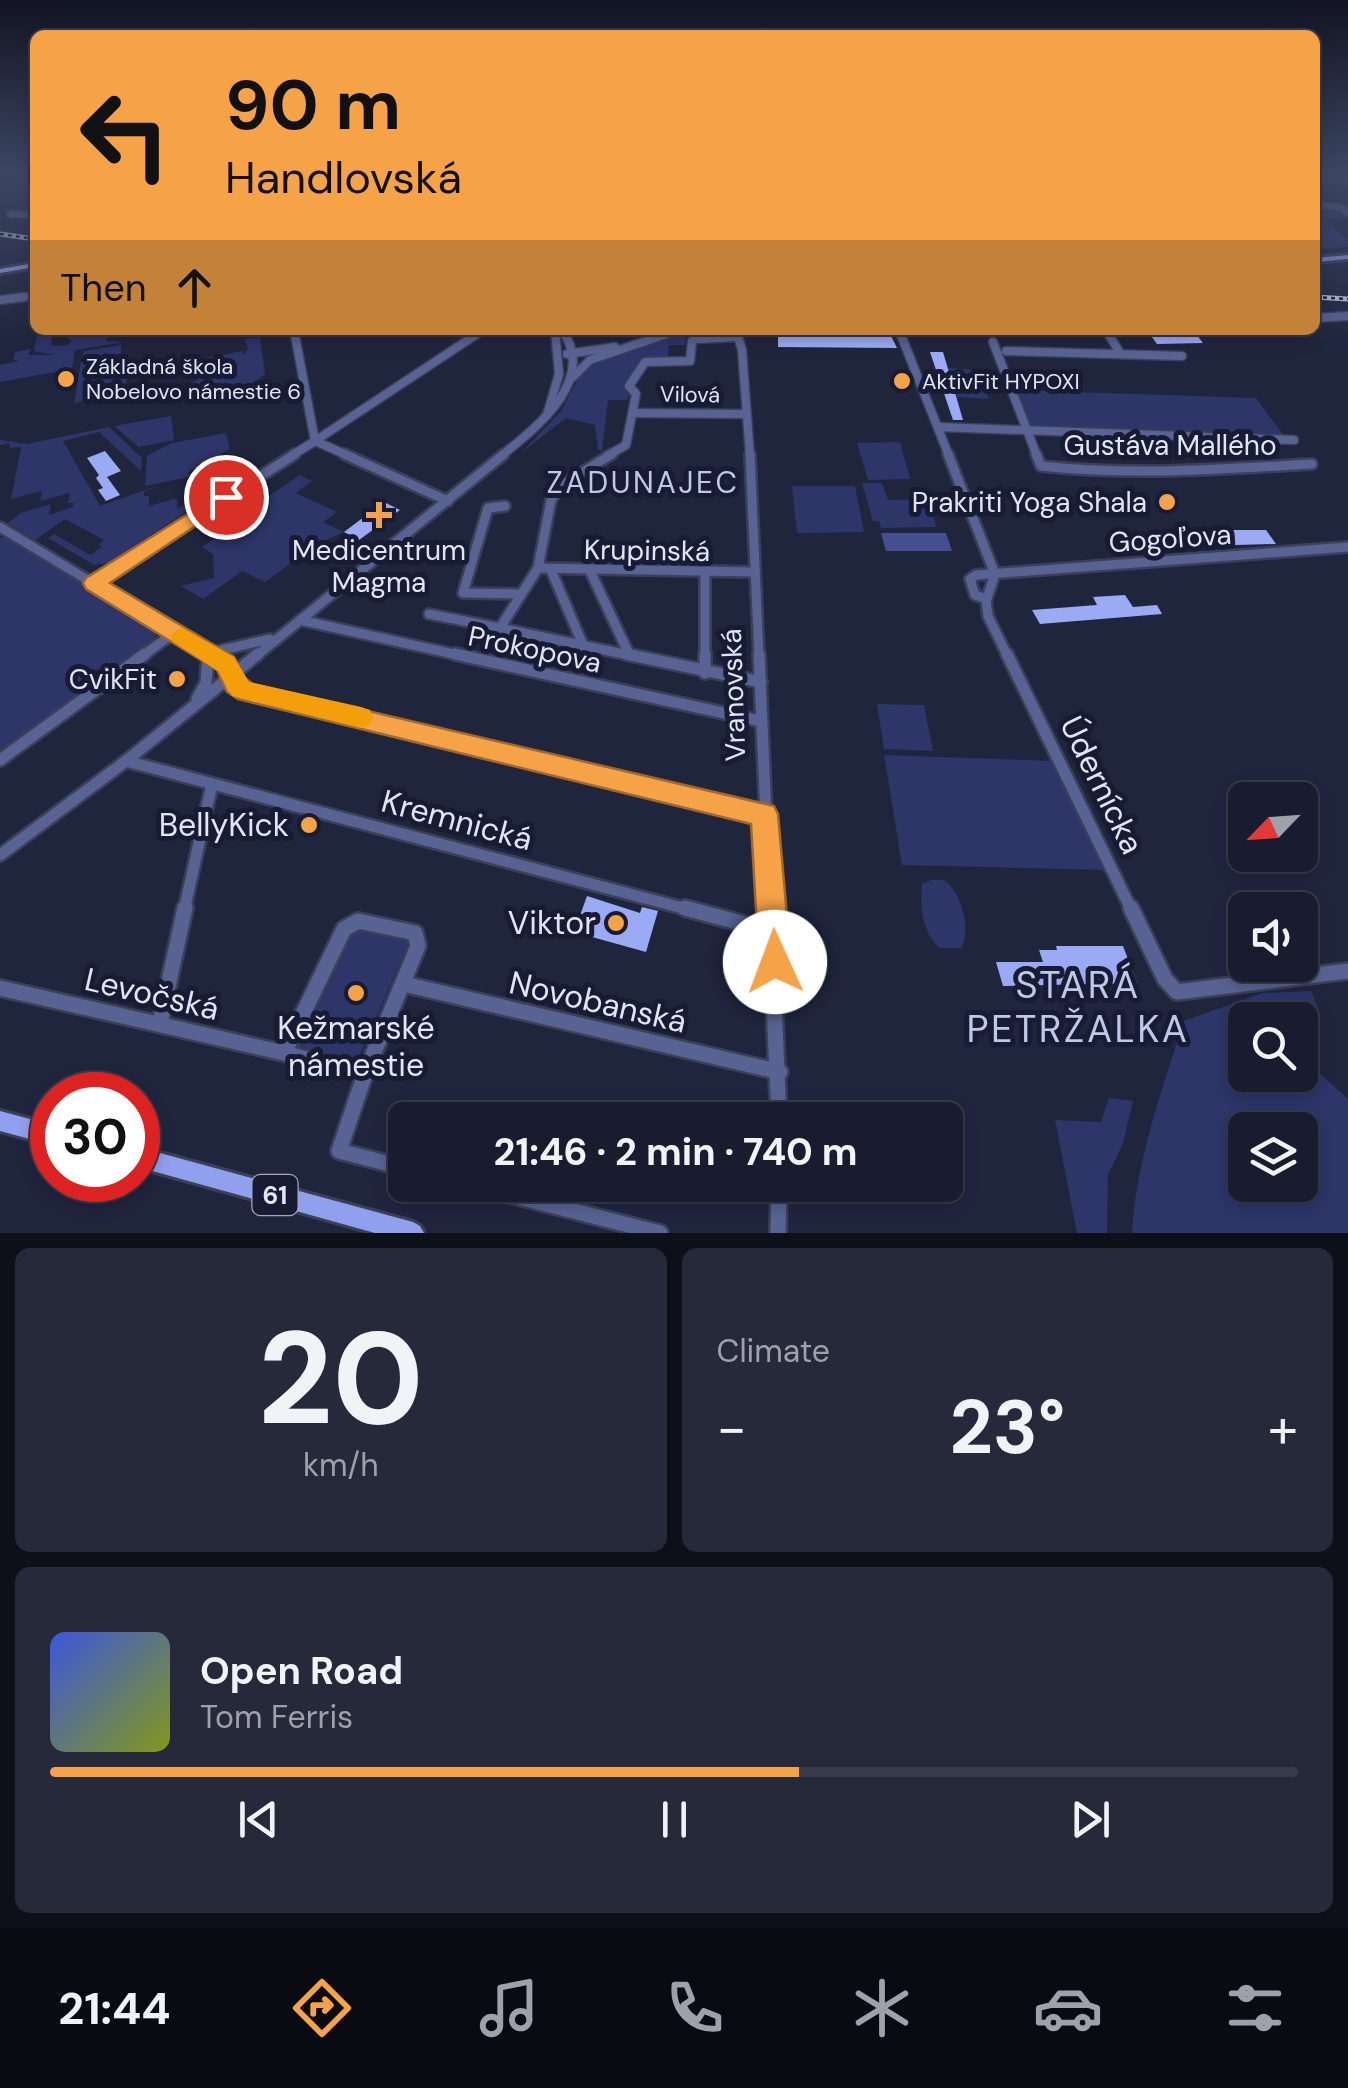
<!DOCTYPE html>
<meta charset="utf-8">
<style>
body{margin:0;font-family:"DM Sans",sans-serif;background:#25293a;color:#f1f3f6;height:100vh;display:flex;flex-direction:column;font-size:38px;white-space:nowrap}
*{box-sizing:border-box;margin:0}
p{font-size:32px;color:#9fa1aa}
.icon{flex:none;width:55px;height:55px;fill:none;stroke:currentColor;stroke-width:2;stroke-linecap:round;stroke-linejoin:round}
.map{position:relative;height:1233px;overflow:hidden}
.sheet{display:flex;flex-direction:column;gap:15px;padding:15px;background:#0d0f19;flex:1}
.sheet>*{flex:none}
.guide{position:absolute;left:30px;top:30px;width:1290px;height:305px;border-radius:15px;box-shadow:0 5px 15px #0003,0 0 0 2px #363a4a;background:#f6a247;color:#111;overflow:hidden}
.needle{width:65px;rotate:245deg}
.fabs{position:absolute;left:1228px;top:782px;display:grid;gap:20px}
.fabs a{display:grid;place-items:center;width:90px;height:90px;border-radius:15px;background:#181c2e;box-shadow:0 5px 15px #0003,0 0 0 2px #363a4a;font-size:50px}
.speed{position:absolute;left:30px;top:1072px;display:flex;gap:20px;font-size:50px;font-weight:700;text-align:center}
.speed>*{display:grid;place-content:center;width:130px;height:130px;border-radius:50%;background:#181c2e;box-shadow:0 5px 15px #0003,0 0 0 2px #363a4a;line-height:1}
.speed .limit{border:15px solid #d22;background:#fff;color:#111}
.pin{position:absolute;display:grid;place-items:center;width:85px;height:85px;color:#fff;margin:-42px;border:5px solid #fff;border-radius:50%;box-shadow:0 2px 10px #0007}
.me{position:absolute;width:110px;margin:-55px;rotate:358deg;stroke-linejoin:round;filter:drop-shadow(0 0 8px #0008)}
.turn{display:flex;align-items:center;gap:35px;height:210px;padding:0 30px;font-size:45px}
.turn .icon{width:130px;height:130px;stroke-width:2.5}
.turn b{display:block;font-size:70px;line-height:85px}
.then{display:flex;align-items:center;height:95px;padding:0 30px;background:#0003;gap:20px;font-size:38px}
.big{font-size:75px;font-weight:700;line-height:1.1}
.sheet .widget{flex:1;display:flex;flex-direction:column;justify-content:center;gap:15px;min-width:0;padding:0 35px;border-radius:15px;background:#25293a}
.sheet .dial{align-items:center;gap:0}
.dial b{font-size:130px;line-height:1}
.song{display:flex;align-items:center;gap:30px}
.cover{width:120px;height:120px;border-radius:15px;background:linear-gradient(135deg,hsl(230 70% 55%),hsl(70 70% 35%))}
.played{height:10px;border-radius:5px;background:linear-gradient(90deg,#f6a247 60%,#363a4a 60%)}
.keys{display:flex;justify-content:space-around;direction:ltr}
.heat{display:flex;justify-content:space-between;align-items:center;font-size:55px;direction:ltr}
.sheet .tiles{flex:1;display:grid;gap:15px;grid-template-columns:1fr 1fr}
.widget:last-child{grid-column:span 2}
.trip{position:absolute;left:388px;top:1102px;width:575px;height:100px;border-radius:15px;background:#181c2e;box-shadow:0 5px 15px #0003,0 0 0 2px #363a4a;font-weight:700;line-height:100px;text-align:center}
.dock{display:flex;height:160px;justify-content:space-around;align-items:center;background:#0a0b12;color:#9fa1aa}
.dock .icon{width:70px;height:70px}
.dock .current{color:#f6a247}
.dock b{font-size:45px;color:#f1f3f6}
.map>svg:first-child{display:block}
.green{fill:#2d3569;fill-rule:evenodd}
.water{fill:#444e91}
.building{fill:#9baaf5}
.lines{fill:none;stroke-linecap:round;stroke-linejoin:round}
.minor-far4-casing{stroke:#3b4058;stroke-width:9}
.minor-far3-casing{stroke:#3b4058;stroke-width:11}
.minor-far2-casing{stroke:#3b4058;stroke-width:14}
.minor-far1-casing{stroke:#3b4058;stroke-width:16}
.minor-casing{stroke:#3b4058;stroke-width:20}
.major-casing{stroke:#3b4058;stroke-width:6}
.minor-far4{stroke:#596393;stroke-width:6}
.minor-far3{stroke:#596393;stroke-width:8}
.minor-far2{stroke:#596393;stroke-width:9}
.minor-far1{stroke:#596393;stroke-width:11}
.minor{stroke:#596393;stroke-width:15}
.major{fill:#91a0ee;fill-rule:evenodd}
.rail-casing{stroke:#cbcfe1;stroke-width:5}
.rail{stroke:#171b34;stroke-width:2.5;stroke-dasharray:4;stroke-linecap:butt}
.route{fill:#f6a247;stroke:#a0692e;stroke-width:2.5}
.slow{fill:#f59e0b}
.poi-dot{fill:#f6a247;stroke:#171b34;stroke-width:4}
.labels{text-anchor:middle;stroke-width:10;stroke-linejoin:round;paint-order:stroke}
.far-poi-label{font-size:22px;fill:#e1e5f6;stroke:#171b34;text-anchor:start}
.far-street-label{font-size:22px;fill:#e1e5f6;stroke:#171b34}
.shield{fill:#171b34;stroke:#a4a8bc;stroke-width:2.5}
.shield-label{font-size:25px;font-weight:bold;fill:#e1e5f6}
.street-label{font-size:28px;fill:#e1e5f6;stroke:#171b34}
.poi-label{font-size:28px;fill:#e1e5f6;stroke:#171b34;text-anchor:end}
.neighbourhood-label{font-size:30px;letter-spacing:2.5px;fill:#c0c8e9;stroke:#171b34}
.near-street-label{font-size:32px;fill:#e1e5f6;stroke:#171b34}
.near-poi-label{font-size:32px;fill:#e1e5f6;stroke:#171b34;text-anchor:end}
.near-quarter-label{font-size:38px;letter-spacing:2.5px;fill:#c0c8e9;stroke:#171b34}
</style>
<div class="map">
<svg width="1348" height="1233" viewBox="0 0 1348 1233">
<rect width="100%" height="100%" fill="#20253e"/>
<g class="green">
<path d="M1315,207L1338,208L1348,219H1326L1348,241V247L1324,249L1315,241Z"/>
<path d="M47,330V335L53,334L51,346L68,345L72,340L67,338L92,330H111L106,341L124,342L75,350L72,369L0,382V365L19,361L13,359L15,352L31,349L28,355H54L34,351L38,331Z"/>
<path d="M689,330H726L728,337H685V345H669L668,357H673L670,359L640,362L625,388L631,393L627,400H608L602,451L598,450L595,425L566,418L521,453L561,411L583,369L597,359Z"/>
<path d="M260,337L265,374L252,384L182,396V388L197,380V360L205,367L213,362L200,359L243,351L242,356L248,349L245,339Z"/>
<path d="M121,345V353L112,355L126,361V390C109,396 84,399 74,404L81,362L97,358L82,359L84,351Z"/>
<path d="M948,368L979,370L989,399L957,397Z"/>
<path d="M1016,390L1256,398L1287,440L1031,430Z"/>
<path d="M171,416L174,440L139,447L114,426Z"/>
<path d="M109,427L142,458L141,471L99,432L63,441L100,506L157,486L144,492V496H149V506L177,498V508L200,501V495H205L197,505L108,563L94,565L48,538L54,534L90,555L102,547L99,545L104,540L65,519L35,540L8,523L20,513L51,504L49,515L73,507L74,503H68L70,493L40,501L42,491L11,499L21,447L10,448V443L0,445V440L27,444Z"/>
<path d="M226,433L230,449L189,471V477L145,486L147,456L172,443Z"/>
<path d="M900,442L910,479L868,480L857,443Z"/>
<path d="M300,475L312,481L296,493L337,512L323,522L343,532L315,546L265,582L242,571L203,599L181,586L214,578L213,554L202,547L221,534L216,531Z"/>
<path d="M862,483H882L888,500L929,499L936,527L881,528L879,521H873Z"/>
<path d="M792,486H855L864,532L797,533Z"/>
<path d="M8,536L157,626L156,636L144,649L0,754V538Z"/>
<path d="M877,704L924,705L933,751L884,749Z"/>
<path d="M884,755L1054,761L1107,870L902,865Z"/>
<path d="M931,880H944C961,891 972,930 961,948H940C923,935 919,905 922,884Z"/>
<path d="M352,929L409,942L357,1062L295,1046Z"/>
<path d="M1311,991L1318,1008L1300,1020H1245V1075H1300V1055L1348,1099V1233H1132C1136,1161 1162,1089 1184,1021L1262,993ZM1300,1130V1185H1245V1130Z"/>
<path d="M1109,1098L1133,1101L1123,1143L1108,1175L1107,1233H1077L1055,1120L1101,1122Z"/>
</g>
<path class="water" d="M881,533H946L952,551H886Z"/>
<g class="building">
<path d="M778,330H888L897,348L778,347Z"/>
<path d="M1149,333L1196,334L1203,343L1157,344Z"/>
<path d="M930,352H943L963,420H953Z"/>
<path d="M105,451L121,471L107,477L120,495L106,501L98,490L103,488L96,478L99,475L87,458Z"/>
<path d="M384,502L400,510L359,540L344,532Z"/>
<path d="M1189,530H1266L1276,544L1199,546Z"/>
<path d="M1125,595L1133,607L1157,605L1162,614L1040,624L1032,610L1097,605L1093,597Z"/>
<path d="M587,896L640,913L642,907L658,911L646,952L574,932Z"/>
<path d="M1056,946H1123L1137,983L1003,986L996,962H1043L1039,950H1057Z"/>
</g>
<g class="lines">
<g class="minor-far4-casing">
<g id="minor-far4">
<path d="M1315,178L1348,179"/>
<path d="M1315,205L1341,207L1348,213"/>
<path d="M10,214L35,215"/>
<path d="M7,299L35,295"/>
</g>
</g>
<g class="minor-far3-casing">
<g id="minor-far3">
<path d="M0,300L24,297"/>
<path d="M1315,318L1348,316"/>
<path d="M736,330L742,350L750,456"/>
<path d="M899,330L949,456"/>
<path d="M1106,330L1120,353"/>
<path d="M993,342L1037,456"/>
<path d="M1006,351L1182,356"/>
<path d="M567,354L615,347"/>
<path d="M573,377L590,360L678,330"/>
<path d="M634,413L746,414"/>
<path d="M547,415L559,374L555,330"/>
<path d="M938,427L1294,440"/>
<path d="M315,441L483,330"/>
<path d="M315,441L349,456"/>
<path d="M291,456L315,441L294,330"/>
<path d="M501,456C537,427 598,380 562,330"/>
<path d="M607,456L626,445L636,394L629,386L645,362L690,361L692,341L696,339L738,337"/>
</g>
</g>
<g class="minor-far2-casing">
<g id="minor-far2">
<path d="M344,454L448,501"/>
<path d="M612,454L560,486L551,500L538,568L500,628L638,657"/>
<path d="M750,454L759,657"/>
<path d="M948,454L995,574L986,601L988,616L1008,657"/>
<path d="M1036,454L1041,466C1130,476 1223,469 1312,464"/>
<path d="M505,506L488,508L463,593L518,594"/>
<path d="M0,527L215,657"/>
<path d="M538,568L755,572"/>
<path d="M551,570L583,645"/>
<path d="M590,571L630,656"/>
<path d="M705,573V657"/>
<path d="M94,583L295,454"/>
<path d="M987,599L975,595L970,579L976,575L1348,547"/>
<path d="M429,614L500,628"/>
<path d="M300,620L467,657"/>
<path d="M209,653L270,639"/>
<path d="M141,657L175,632"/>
<path d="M208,657V652"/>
<path d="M255,657L504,454"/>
</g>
</g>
<g class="minor-far1-casing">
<g id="minor-far1">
<path d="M211,654C227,665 231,682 247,692L764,814"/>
<path d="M455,654L760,721"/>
<path d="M626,654L761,682"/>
<path d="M705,654V673"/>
<path d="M759,654L770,911"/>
<path d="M1007,654L1132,911"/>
<path d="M197,699L206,683L208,654"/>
<path d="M0,760L145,654"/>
<path d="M126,761L694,911"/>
<path d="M0,855L126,761L258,654"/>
<path d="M184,911L212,784"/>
</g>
</g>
<g class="minor-casing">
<g id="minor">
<path d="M685,908L774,932"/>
<path d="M770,908L779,1120"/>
<path d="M1131,908L1165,979L1177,992L1348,971"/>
<path d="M358,921L415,933L418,946L365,1074L284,1053L344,929Z"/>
<path d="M404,984L780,1072"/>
<path d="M0,988L284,1053"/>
<path d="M160,1023L185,908"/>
<path d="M365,1074L339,1151L405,1168"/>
<path d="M472,1185L660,1233"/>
<path d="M778,1233L779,1185"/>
</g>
</g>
<g class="major-casing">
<g id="major">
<path d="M1348,255V259L1315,262V258Z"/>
<path d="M35,263V267L0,273V269Z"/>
<path d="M0,1111L52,1125V1145L0,1131Z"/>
<path d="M138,1147L413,1222L420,1226L424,1233H375L138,1167Z"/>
</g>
</g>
<use href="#minor-far4" class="minor-far4"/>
<use href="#minor-far3" class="minor-far3"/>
<use href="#minor-far2" class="minor-far2"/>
<use href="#minor-far1" class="minor-far1"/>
<use href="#minor" class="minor"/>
<use href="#major" class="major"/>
<g class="rail-casing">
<g id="rail">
<path d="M0,234L35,239"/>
<path d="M1315,297L1348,299"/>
</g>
</g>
<use href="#rail" class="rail"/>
</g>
<linearGradient id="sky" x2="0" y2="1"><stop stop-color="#121422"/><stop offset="0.5" stop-color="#3c4663"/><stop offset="1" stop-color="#3c4663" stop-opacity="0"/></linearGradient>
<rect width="1348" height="346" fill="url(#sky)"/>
<path class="route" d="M226,490L233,492V501L110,583L234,657L245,678L253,684L774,806L778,814L791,962L786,974L775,978L764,974L759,962L751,824L238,699L227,692L217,670L86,589L83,583L86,578Z"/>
<path class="slow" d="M181,627L234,657L249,682L361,707L370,710L373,718L370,725L361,728L232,696L218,671L173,642L170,636Z"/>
<g class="poi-dot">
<circle cx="66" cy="379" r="10"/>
<circle cx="902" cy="381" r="10"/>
<circle cx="1167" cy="502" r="10"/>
<path d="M374 500h10v10h10v10h-10v10h-10v-10h-10v-10h10z"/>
<circle cx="177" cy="679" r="10"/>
<circle cx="309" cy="825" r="10"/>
<circle cx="616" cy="923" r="10"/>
<circle cx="356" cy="993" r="10"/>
</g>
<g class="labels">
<g class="far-poi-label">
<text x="86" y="374">Základná škola<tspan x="86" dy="25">Nobelovo námestie 6</tspan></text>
<text x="922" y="389">AktivFit HYPOXI</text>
</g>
<g class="far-street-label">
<text transform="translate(690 394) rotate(1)" y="8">Vilová</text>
</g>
<rect class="shield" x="252.5" y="1175" width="45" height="40" rx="8"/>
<g class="shield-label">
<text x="275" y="1204">61</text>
</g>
<g class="street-label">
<text x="1170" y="455">Gustáva Mallého</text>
<text transform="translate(1170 538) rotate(-4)" y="10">Gogoľova</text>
<text transform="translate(647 550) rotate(1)" y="10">Krupinská</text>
<text transform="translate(535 649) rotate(12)" y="10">Prokopova</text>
<text transform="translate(733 695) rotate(-92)" y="10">Vranovská</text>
</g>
<g class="poi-label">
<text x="1147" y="512">Prakriti Yoga Shala</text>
<text x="379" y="560" text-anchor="middle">Medicentrum<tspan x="379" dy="32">Magma</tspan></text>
<text x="157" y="689">CvikFit</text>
</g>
<g class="neighbourhood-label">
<text x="643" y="493">ZADUNAJEC</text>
</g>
<g class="near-street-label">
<text transform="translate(1102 785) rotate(64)" y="11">Údernícka</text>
<text transform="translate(457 820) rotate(15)" y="11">Kremnická</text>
<text transform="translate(152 994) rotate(13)" y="11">Levočská</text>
<text transform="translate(598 1002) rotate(13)" y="11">Novobanská</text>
</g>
<g class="near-poi-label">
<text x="289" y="836">BellyKick</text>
<text x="596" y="934">Viktor</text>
<text x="356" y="1039" text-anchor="middle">Kežmarské<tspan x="356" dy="37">námestie</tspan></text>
</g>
<g class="near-quarter-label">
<text x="1078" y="998">STARÁ<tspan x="1078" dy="44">PETRŽALKA</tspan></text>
</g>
</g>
</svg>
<div class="fabs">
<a><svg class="needle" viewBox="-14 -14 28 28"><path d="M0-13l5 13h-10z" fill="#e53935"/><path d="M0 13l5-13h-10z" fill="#9fa1aa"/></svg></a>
<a><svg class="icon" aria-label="sound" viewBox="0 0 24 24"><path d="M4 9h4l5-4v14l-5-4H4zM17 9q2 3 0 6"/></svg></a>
<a><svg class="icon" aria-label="search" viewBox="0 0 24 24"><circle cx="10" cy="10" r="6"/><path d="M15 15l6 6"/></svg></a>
<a><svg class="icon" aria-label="layers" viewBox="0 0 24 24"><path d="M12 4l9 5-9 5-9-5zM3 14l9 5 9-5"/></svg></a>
</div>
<div class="speed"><div class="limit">30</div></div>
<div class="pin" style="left:226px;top:497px;background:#d93025"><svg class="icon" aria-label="arrive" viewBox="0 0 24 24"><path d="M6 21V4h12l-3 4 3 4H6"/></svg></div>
<svg class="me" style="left:775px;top:962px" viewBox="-20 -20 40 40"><circle r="19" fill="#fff"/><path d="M0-13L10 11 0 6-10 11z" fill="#f6a247"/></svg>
<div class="trip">21:46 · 2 min · 740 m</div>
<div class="guide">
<div class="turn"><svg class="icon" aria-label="left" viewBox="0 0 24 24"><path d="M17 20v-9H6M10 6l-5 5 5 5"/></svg><div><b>90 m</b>Handlovská</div></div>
<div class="then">Then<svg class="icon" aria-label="ahead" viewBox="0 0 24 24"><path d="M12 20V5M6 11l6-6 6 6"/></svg></div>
</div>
</div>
<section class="sheet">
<div class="tiles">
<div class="widget dial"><b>20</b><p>km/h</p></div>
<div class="widget"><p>Climate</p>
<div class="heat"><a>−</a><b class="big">23°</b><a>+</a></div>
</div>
<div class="widget">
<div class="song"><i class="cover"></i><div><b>Open Road</b><p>Tom Ferris</p></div></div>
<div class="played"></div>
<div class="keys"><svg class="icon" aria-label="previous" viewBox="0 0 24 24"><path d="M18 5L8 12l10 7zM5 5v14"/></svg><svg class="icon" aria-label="pause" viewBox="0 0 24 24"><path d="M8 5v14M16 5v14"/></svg><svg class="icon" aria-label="next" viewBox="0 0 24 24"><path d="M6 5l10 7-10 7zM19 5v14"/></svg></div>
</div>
</div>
</section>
<nav class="dock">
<b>21:44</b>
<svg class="icon current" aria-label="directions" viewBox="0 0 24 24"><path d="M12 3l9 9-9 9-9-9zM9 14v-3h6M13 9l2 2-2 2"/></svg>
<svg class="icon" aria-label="music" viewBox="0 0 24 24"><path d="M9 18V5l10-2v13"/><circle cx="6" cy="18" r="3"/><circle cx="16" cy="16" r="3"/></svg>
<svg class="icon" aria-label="phone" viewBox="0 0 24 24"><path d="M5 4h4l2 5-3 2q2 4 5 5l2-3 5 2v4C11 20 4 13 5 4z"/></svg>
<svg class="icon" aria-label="climate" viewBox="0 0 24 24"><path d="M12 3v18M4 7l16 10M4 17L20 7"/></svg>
<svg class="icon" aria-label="car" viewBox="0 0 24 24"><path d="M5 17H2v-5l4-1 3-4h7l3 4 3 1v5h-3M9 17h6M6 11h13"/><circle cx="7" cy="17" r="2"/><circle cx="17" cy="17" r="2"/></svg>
<svg class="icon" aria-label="filters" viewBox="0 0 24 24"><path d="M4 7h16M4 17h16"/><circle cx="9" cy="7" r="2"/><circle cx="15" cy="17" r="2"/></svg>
</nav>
